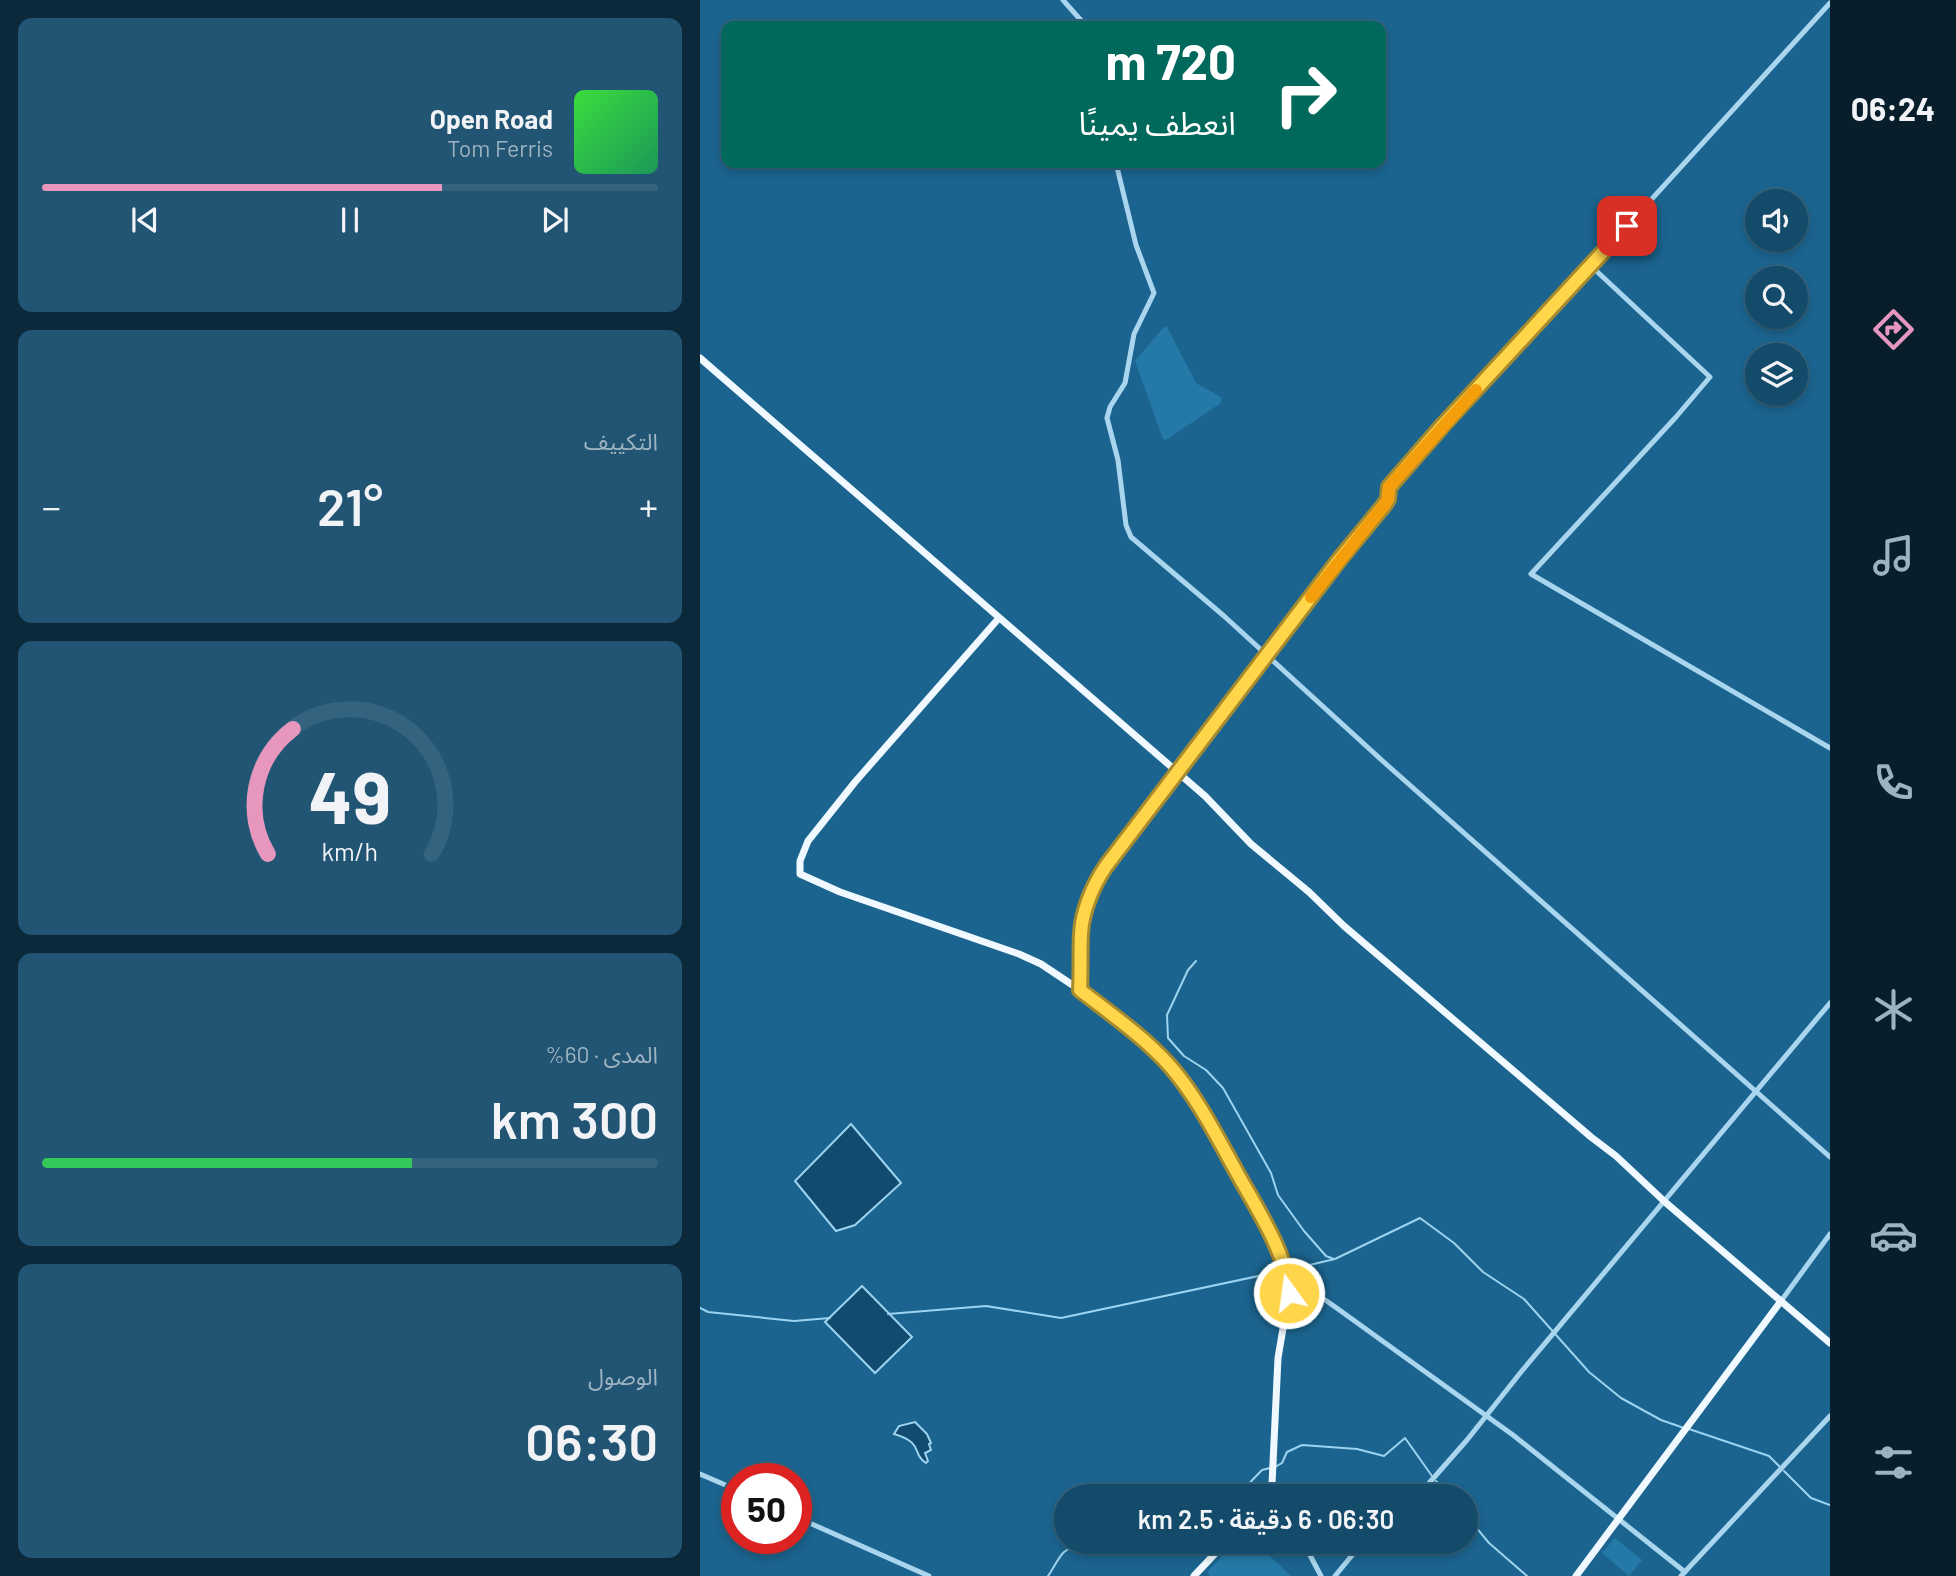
<!DOCTYPE html>
<html lang="ar">
<meta charset="utf-8">
<style>
body{margin:0;font-family:Barlow,"Noto Sans Arabic",sans-serif;background:#215573;color:#f1f3f6;direction:rtl;height:100vh;display:flex;flex-direction:column;font-size:26px;white-space:nowrap}
*{box-sizing:border-box;margin:0}
p{font-size:23px;color:#9db3c1}
.icon{flex:none;width:38px;height:38px;fill:none;stroke:currentColor;stroke-width:2;stroke-linecap:round;stroke-linejoin:round}
.map{position:relative;flex:1;overflow:hidden;direction:ltr}
.details{display:flex;flex-direction:column;gap:18px;padding:18px;background:#0b293b;width:700px}
.details>*{flex:none}
.top-card{position:absolute;left:21px;top:21px;width:665px;height:147px;border-radius:14px;box-shadow:0 4px 10px #0003,0 0 0 2px #33637e;direction:rtl;background:#00695c;color:#fff;overflow:hidden}
.controls{position:absolute;left:1045px;top:189px;display:grid;gap:14px}
.controls a{display:grid;place-items:center;width:63px;height:63px;border-radius:50%;background:#144b6b;box-shadow:0 4px 10px #0003,0 0 0 2px #33637e;font-size:35px}
.speed{position:absolute;left:21px;top:1463px;display:flex;gap:14px;font-size:35px;font-weight:700;text-align:center}
.speed>*{display:grid;place-content:center;width:91px;height:91px;border-radius:50%;background:#144b6b;box-shadow:0 4px 10px #0003,0 0 0 2px #33637e;line-height:1}
.speed .limit{border:10px solid #d22;background:#fff;color:#111}
.pin{position:absolute;display:grid;place-items:center;width:60px;height:60px;color:#fff;margin:-30px;border-radius:14px;box-shadow:0 4px 10px #0006}
.me{position:absolute;width:77px;margin:-38px;rotate:346deg;stroke-linejoin:round;filter:drop-shadow(0 0 5px #0008)}
.turn{display:flex;align-items:center;gap:24px;height:147px;padding:0 35px;font-size:32px}
.turn .icon{width:91px;height:91px;stroke-width:2.5}
.turn b{display:block;font-size:49px;line-height:60px}
.big{font-size:52px;font-weight:600;line-height:1.1}
.details .widget{flex:1;display:flex;flex-direction:column;justify-content:center;gap:10px;min-width:0;padding:0 24px;border-radius:14px;background:#215573}
.details .dial{align-items:center;gap:0}
.dial svg{height:182px;overflow:visible;fill:none;stroke:#33637e;stroke-width:7;stroke-linecap:round;text-anchor:middle}
.dial text{fill:#f1f3f6;stroke:none}
.song{display:flex;align-items:center;gap:21px}
.cover{width:84px;height:84px;border-radius:10px;background:linear-gradient(135deg,hsl(120 70% 55%),hsl(150 70% 35%))}
.played{height:7px;border-radius:4px;background:linear-gradient(90deg,#e797bd 65%,#33637e 65%)}
.keys{display:flex;justify-content:space-around;direction:ltr}
.heat{display:flex;justify-content:space-between;align-items:center;font-size:38px;direction:ltr}
.charge{height:10px;border-radius:5px;background:linear-gradient(90deg,#34c759 60%,#33637e 0)}
.trip{position:absolute;left:354px;top:1484px;width:424px;height:70px;border-radius:35px;background:#144b6b;box-shadow:0 4px 10px #0003,0 0 0 2px #33637e;font-weight:600;line-height:70px;text-align:center;direction:rtl}
main{display:flex;flex:1;min-height:0}
.tabs{display:flex;flex-direction:column;width:126px;justify-content:space-around;align-items:center;background:#081e2b;color:#9db3c1}
.tabs .icon{width:49px;height:49px}
.tabs .active{color:#e797bd}
.tabs b{font-size:32px;color:#f1f3f6}
.map>svg:first-child{display:block}
.green{fill:#2479a8}
.water{fill:#124b6d;stroke:#9cd4f0;stroke-width:2}
.lines{fill:none;stroke-linecap:round;stroke-linejoin:round}
.stream{stroke:#9cd4f0;stroke-width:2}
.minor{stroke:#a9d6ee;stroke-width:5}
.major{stroke:#f0f9ff;stroke-width:7}
.route-casing{stroke:#a68a30;stroke-width:18}
.route{stroke:#ffd54a;stroke-width:12}
.slow{stroke:#f59e0b;stroke-width:12}
</style>
<main>
<nav class="tabs">
<b>06:24</b>
<svg class="icon active" aria-label="directions" viewBox="0 0 24 24"><path d="M12 3l9 9-9 9-9-9zM9 14v-3h6M13 9l2 2-2 2"/></svg>
<svg class="icon" aria-label="music" viewBox="0 0 24 24"><path d="M9 18V5l10-2v13"/><circle cx="6" cy="18" r="3"/><circle cx="16" cy="16" r="3"/></svg>
<svg class="icon" aria-label="phone" viewBox="0 0 24 24"><path d="M5 4h4l2 5-3 2q2 4 5 5l2-3 5 2v4C11 20 4 13 5 4z"/></svg>
<svg class="icon" aria-label="climate" viewBox="0 0 24 24"><path d="M12 3v18M4 7l16 10M4 17L20 7"/></svg>
<svg class="icon" aria-label="car" viewBox="0 0 24 24"><path d="M5 17H2v-5l4-1 3-4h7l3 4 3 1v5h-3M9 17h6M6 11h13"/><circle cx="7" cy="17" r="2"/><circle cx="17" cy="17" r="2"/></svg>
<svg class="icon" aria-label="filters" viewBox="0 0 24 24"><path d="M4 7h16M4 17h16"/><circle cx="9" cy="7" r="2"/><circle cx="15" cy="17" r="2"/></svg>
</nav>
<div class="map">
<svg width="1130" height="1576" viewBox="0 0 1130 1576">
<rect width="100%" height="100%" fill="#1b648f"/>
<g class="green">
<path d="M464,327H467L496,383L521,397V403L466,440L463,439L435,361Z"/>
<path d="M915,1538L942,1560L929,1576L902,1553Z"/>
<path d="M533,1544H557L591,1576H509L508,1571Z"/>
</g>
<g class="water">
<path d="M151,1124L201,1183L155,1225L136,1231L95,1181Z"/>
<path d="M162,1286L212,1337L175,1373L125,1322Z"/>
<path d="M215,1422L227,1434L231,1443L229,1444L231,1450L225,1453L228,1461L226,1463C211,1454 225,1443 194,1434L199,1426Z"/>
</g>
<g class="lines">
<g class="stream">
<path d="M496,961L488,970L467,1015L468,1038L484,1056L506,1070L523,1088L571,1173L578,1195L604,1231L626,1256L634,1259"/>
<path d="M588,1270L635,1259L720,1218L754,1243L783,1272L824,1299L889,1372L921,1398L961,1420L984,1428"/>
<path d="M0,1308L8,1312L94,1321L130,1318"/>
<path d="M188,1314L286,1306L361,1318L582,1271"/>
<path d="M989,1429L1069,1456L1080,1467"/>
<path d="M575,1467L582,1463L587,1452L602,1445L657,1449L684,1456L705,1438L732,1476"/>
<path d="M1084,1471L1111,1498L1130,1505"/>
<path d="M736,1481L749,1496"/>
<path d="M537,1496L562,1470L570,1468"/>
<path d="M765,1514L789,1543L827,1576"/>
<path d="M348,1576C353,1569 358,1558 364,1552C379,1538 419,1550 436,1554L451,1542"/>
</g>
<g class="minor">
<path d="M363,0L386,26"/>
<path d="M416,163L436,245L454,293L434,334L425,383L410,407L407,418L418,460L426,525L431,537L524,616L686,764L1130,1157"/>
<path d="M891,266L1010,377L976,417L831,574L1130,748"/>
<path d="M380,990L382,924L398,878L538,691L685,504L689,487L742,425L870,289L1130,3"/>
<path d="M587,1277L604,1285L638,1309L813,1435L985,1572"/>
<path d="M1081,1301L1130,1234"/>
<path d="M0,1474L37,1490"/>
<path d="M572,1484L579,1496"/>
<path d="M713,1496L723,1490L767,1440L821,1372L1130,1003"/>
<path d="M96,1517L229,1576"/>
<path d="M603,1542L621,1576"/>
<path d="M635,1576L663,1542"/>
<path d="M981,1576L1130,1416"/>
</g>
<g class="major">
<path d="M0,358L505,796L551,844L609,892L644,926L891,1137L916,1156L965,1202L1130,1343"/>
<path d="M299,618L155,782L108,841L100,861V874L140,892L319,954L341,964L380,990L443,1039L469,1065L497,1103L570,1234L586,1274L589,1293L578,1358L572,1484L567,1496"/>
<path d="M494,1576L526,1542"/>
<path d="M876,1576L1081,1301"/>
</g>
</g>
<g class="lines">
<g class="route-casing">
<path id="route" d="M589,1293C587,1253 555,1206 536,1171C516,1135 497,1097 470,1066C444,1037 411,1014 380,990C381,971 380,953 381,934C382,911 393,885 406,866L639,560L685,504L688,499L689,487L743,425L927,226"/>
</g>
<use href="#route" class="route"/>
<path class="slow" d="M611,597L685,504L688,499L689,487L776,390"/>
</g>
</svg>
<div class="controls">
<a><svg class="icon" aria-label="sound" viewBox="0 0 24 24"><path d="M4 9h4l5-4v14l-5-4H4zM17 9q2 3 0 6"/></svg></a>
<a><svg class="icon" aria-label="search" viewBox="0 0 24 24"><circle cx="10" cy="10" r="6"/><path d="M15 15l6 6"/></svg></a>
<a><svg class="icon" aria-label="layers" viewBox="0 0 24 24"><path d="M12 4l9 5-9 5-9-5zM3 14l9 5 9-5"/></svg></a>
</div>
<div class="speed"><div class="limit">50</div></div>
<div class="pin" style="left:927px;top:226px;background:#d93025"><svg class="icon" aria-label="arrive" viewBox="0 0 24 24"><path d="M6 21V4h12l-3 4 3 4H6"/></svg></div>
<svg class="me" style="left:589px;top:1293px" viewBox="-20 -20 40 40"><circle r="17" fill="#ffd54a" stroke="#fff" stroke-width="3"/><path d="M0-11L8 9 0 5-8 9z" fill="#fff"/></svg>
<div class="trip">06:30 · 6 دقيقة · 2.5 km</div>
<div class="top-card">
<div class="turn"><svg class="icon" aria-label="right" viewBox="0 0 24 24"><path d="M7 20v-9h11M14 6l5 5-5 5"/></svg><div><b>720 m</b>انعطف يمينًا</div></div>
</div>
</div>
<section class="details">
<div class="widget">
<div class="song"><i class="cover"></i><div><b>Open Road</b><p>Tom Ferris</p></div></div>
<div class="played"></div>
<div class="keys"><svg class="icon" aria-label="previous" viewBox="0 0 24 24"><path d="M18 5L8 12l10 7zM5 5v14"/></svg><svg class="icon" aria-label="pause" viewBox="0 0 24 24"><path d="M8 5v14M16 5v14"/></svg><svg class="icon" aria-label="next" viewBox="0 0 24 24"><path d="M6 5l10 7-10 7zM19 5v14"/></svg></div>
</div>
<div class="widget"><p>التكييف</p>
<div class="heat"><a>−</a><b class="big">21°</b><a>+</a></div>
</div>
<div class="widget dial"><svg viewBox="0 0 100 80">
<path d="M14 69A42 42 0 1 1 86 69"/>
<path d="M14 69A42 42 0 0 1 25 14" stroke="#e797bd"/>
<text x="50" y="56" font-size="32" font-weight="700">49</text>
<text x="50" y="72" font-size="11">km/h</text>
</svg></div>
<div class="widget"><p>المدى · 60%</p><b class="big">300 km</b><div class="charge"></div></div>
<div class="widget"><p>الوصول</p><b class="big">06:30</b></div>
</section>
</main>
